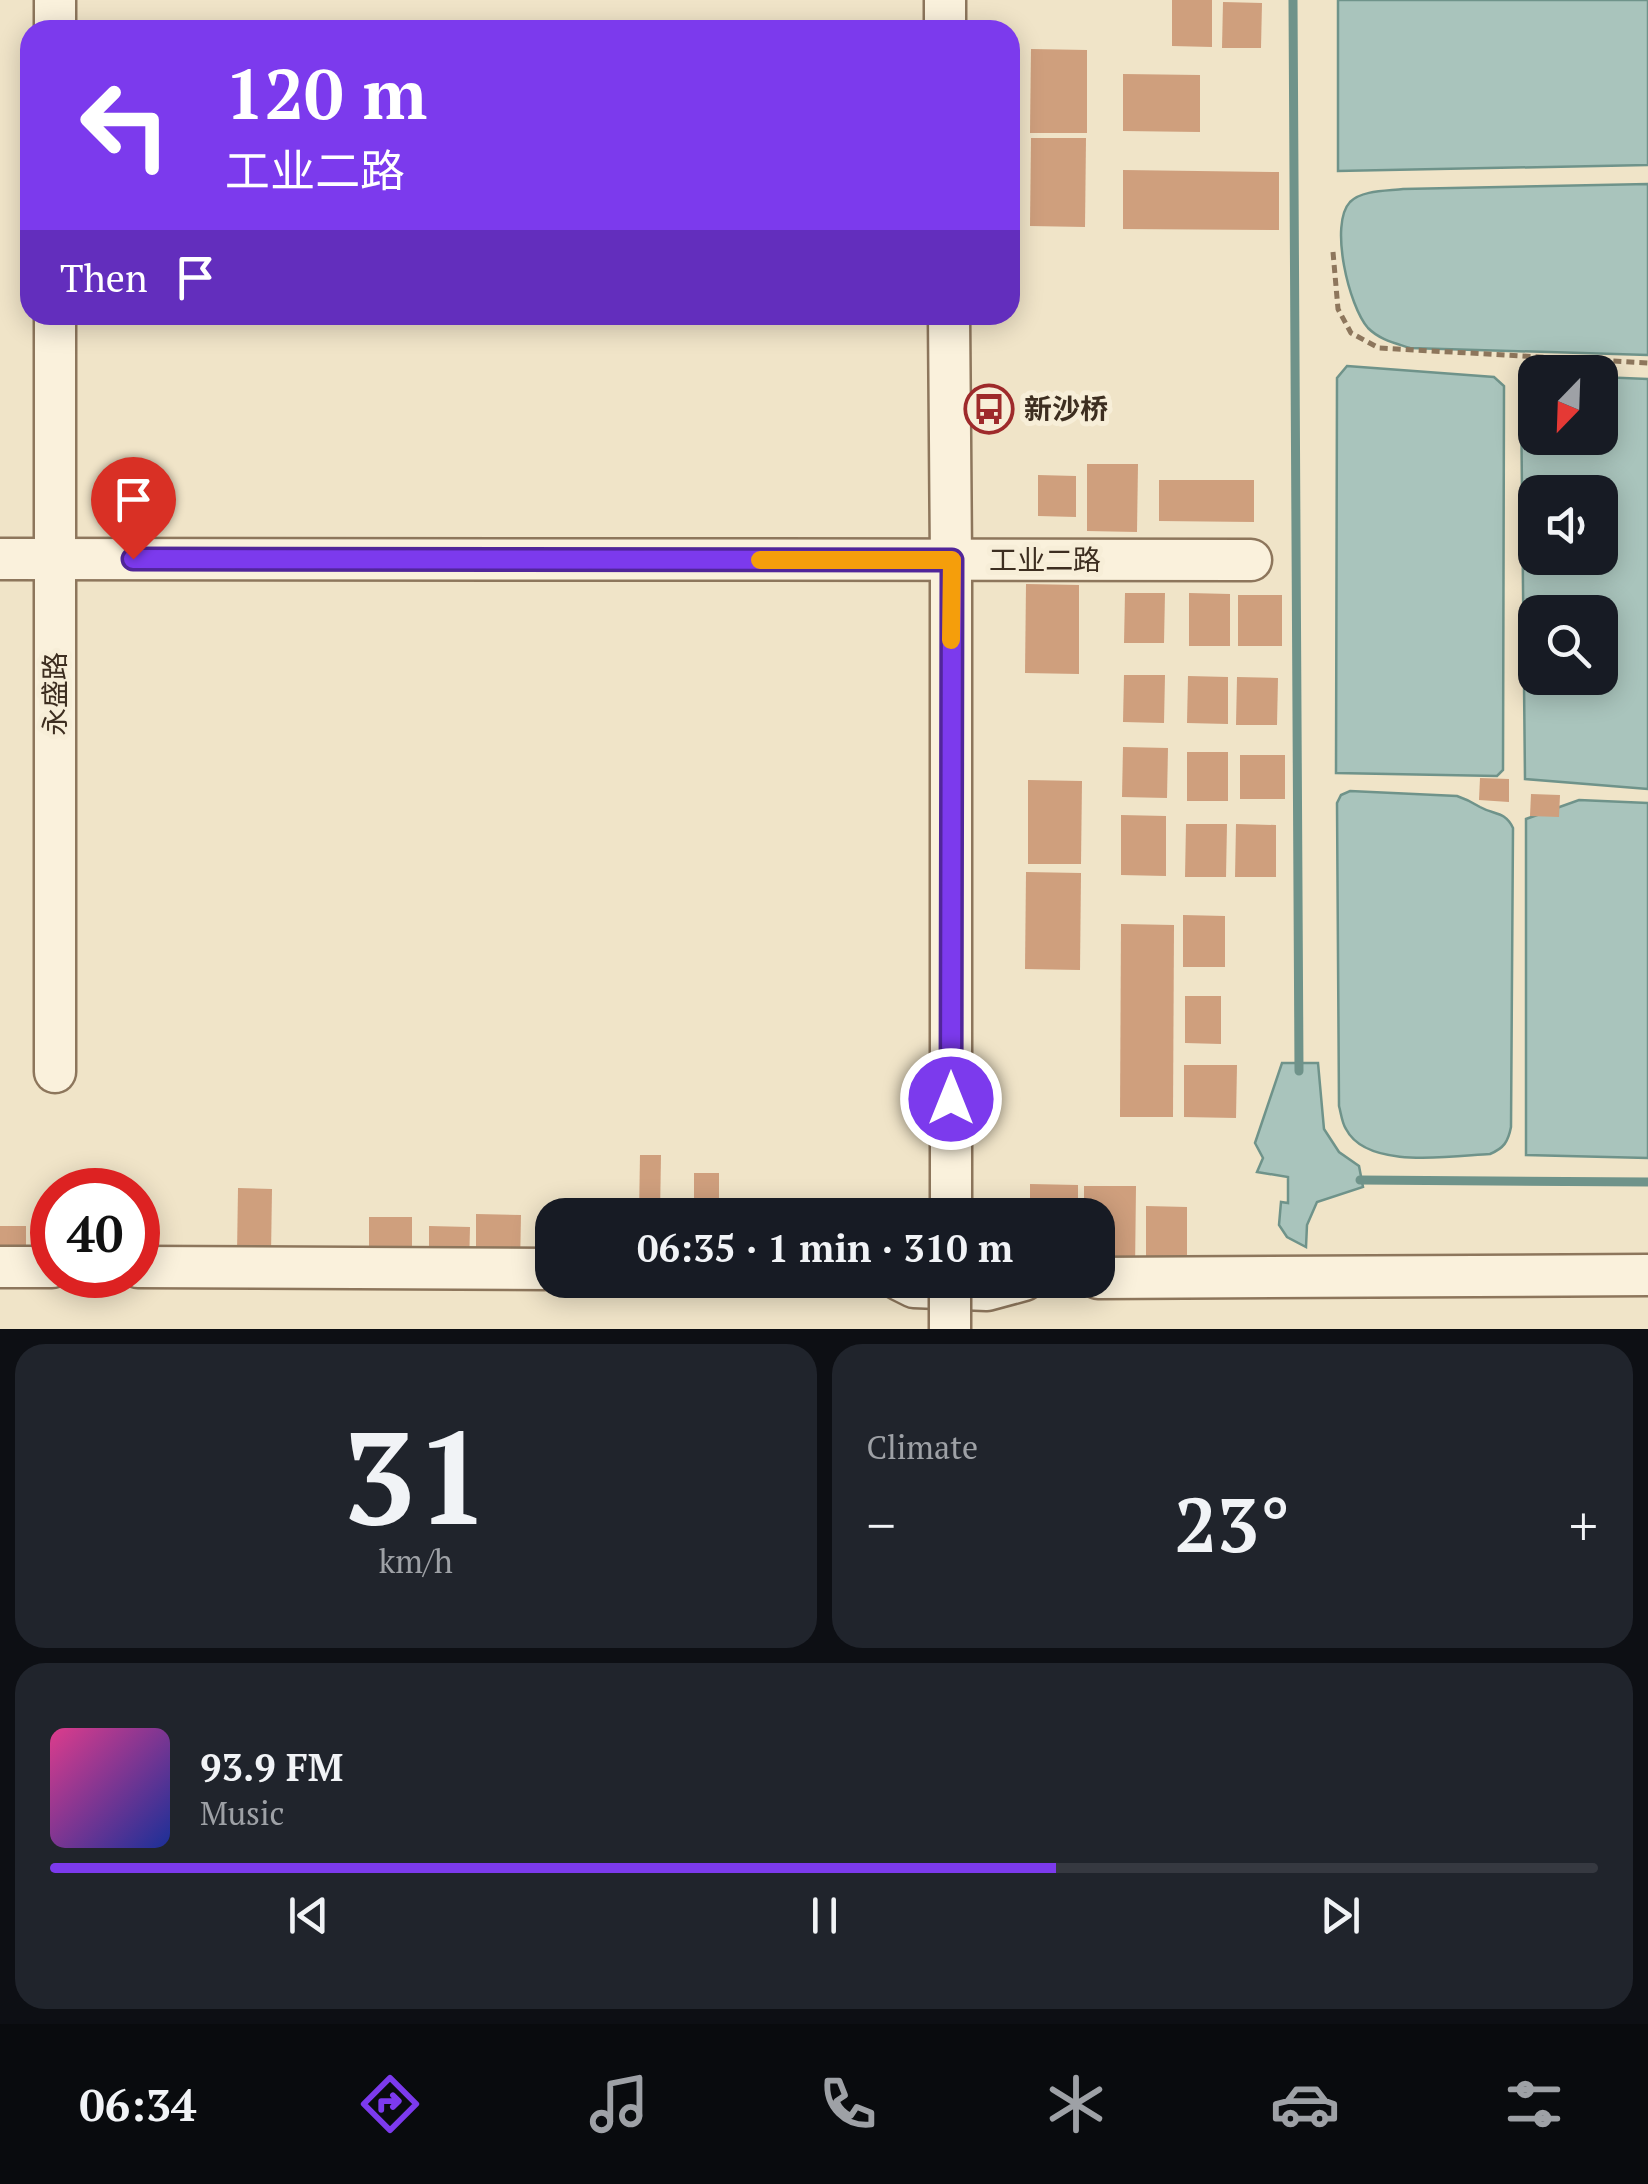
<!DOCTYPE html>
<meta charset="utf-8">
<style>
body{margin:0;font-family:"PT Serif","Noto Sans SC",serif;background:#20242c;color:#f1f3f6;height:100vh;display:flex;flex-direction:column;font-size:38px;white-space:nowrap}
*{box-sizing:border-box;margin:0}
p{font-size:32px;color:#9ea1a6}
.icon{flex:none;width:55px;height:55px;fill:none;stroke:currentColor;stroke-width:2;stroke-linecap:round;stroke-linejoin:round}
.map{position:relative;height:1329px;overflow:hidden}
.drawer{display:flex;flex-direction:column;gap:15px;padding:15px;background:#0d0f14;flex:1}
.drawer>*{flex:none}
.hud{position:absolute;left:20px;top:20px;width:1000px;height:305px;border-radius:30px;box-shadow:0 5px 25px #0003;background:#7c3aed;color:#fff;overflow:hidden}
.needle{width:65px;rotate:203deg}
.controls{position:absolute;left:1518px;top:355px;display:grid;gap:20px}
.controls a{display:grid;place-items:center;width:100px;height:100px;border-radius:20px;background:#171b24;box-shadow:0 5px 25px #0003;font-size:50px}
.speed{position:absolute;left:30px;top:1168px;display:flex;gap:20px;font-size:50px;font-weight:700;text-align:center}
.speed>*{display:grid;place-content:center;width:130px;height:130px;border-radius:50%;background:#171b24;box-shadow:0 5px 25px #0003;line-height:1}
.speed .limit{border:15px solid #d22;background:#fff;color:#111}
.pin{position:absolute;display:grid;place-items:center;width:85px;height:85px;color:#fff;margin:-102px -42px;border-radius:50% 50% 50% 0;rotate:-45deg;box-shadow:0 0 10px #0007}
.pin .icon{rotate:45deg}
.me{position:absolute;width:110px;margin:-55px;rotate:0deg;stroke-linejoin:round;filter:drop-shadow(0 0 8px #0008)}
.turn{display:flex;align-items:center;gap:35px;height:210px;padding:0 40px;font-size:45px}
.turn .icon{width:130px;height:130px;stroke-width:2.5}
.turn b{display:block;font-size:70px;line-height:85px}
.then{display:flex;align-items:center;height:95px;padding:0 40px;background:#0003;gap:20px;font-size:38px}
.big{font-size:75px;font-weight:600;line-height:1.1}
.drawer .tile{flex:1;display:flex;flex-direction:column;justify-content:center;gap:15px;min-width:0;padding:0 35px;border-radius:30px;background:#20242c}
.drawer .dial{align-items:center;gap:0}
.dial b{font-size:130px;line-height:1}
.song{display:flex;align-items:center;gap:30px}
.cover{width:120px;height:120px;border-radius:15px;background:linear-gradient(135deg,hsl(330 70% 55%),hsl(230 70% 35%))}
.played{height:10px;border-radius:5px;background:linear-gradient(90deg,#7c3aed 65%,#363941 65%)}
.keys{display:flex;justify-content:space-around;direction:ltr}
.heat{display:flex;justify-content:space-between;align-items:center;font-size:55px;direction:ltr}
.drawer .tiles{flex:1;display:grid;gap:15px;grid-template-columns:1fr 1fr}
.tile:last-child{grid-column:span 2}
.trip{position:absolute;left:535px;top:1198px;width:580px;height:100px;border-radius:30px;background:#171b24;box-shadow:0 5px 25px #0003;font-weight:600;line-height:100px;text-align:center}
.tabs{display:flex;height:160px;justify-content:space-around;align-items:center;background:#090b0e;color:#9ea1a6}
.tabs .icon{width:70px;height:70px}
.tabs .selected{color:#7c3aed}
.tabs b{font-size:45px;color:#f1f3f6}
.map>svg:first-child{display:block}
.water{fill:#a9c4bc;stroke:#6f938a;stroke-width:2.5;fill-rule:evenodd}
.lines{fill:none;stroke-linecap:round;stroke-linejoin:round}
.stream{stroke:#6f938a;stroke-width:9}
.building{fill:#cf9f7d}
.minor-casing{stroke:#8d765c;stroke-width:45}
.path{stroke:#8d765c;stroke-width:5;stroke-dasharray:8 5;stroke-linecap:butt}
.minor{stroke:#faf1dc;stroke-width:40}
.minor-bridge-casing{stroke:#8d765c;stroke-width:45;stroke-linecap:butt}
.minor-bridge{stroke:#faf1dc;stroke-width:40}
.route-casing{stroke:#51269a;stroke-width:25}
.route{stroke:#7c3aed;stroke-width:18}
.slow{stroke:#f59e0b;stroke-width:18}
.labels{text-anchor:middle;stroke-width:10;stroke-linejoin:round;paint-order:stroke}
.poi-label{font-size:28px;font-weight:bold;fill:#3d2e20;stroke:#f7eed8;text-anchor:start}
.street-label{font-size:28px;fill:#3d2e20;stroke:#f7eed8}
</style>
<div class="map">
<svg width="1648" height="1329" viewBox="0 0 1648 1329">
<rect width="100%" height="100%" fill="#f0e4c8"/>
<g class="water">
<path d="M1338,0H1648V165L1338,171Z"/>
<path d="M1648,184V355L1410,348C1395,343 1380,340 1368,328C1349,307 1329,224 1350,202C1362,190 1387,191 1403,189Z"/>
<path d="M1347,366L1494,377L1504,386L1503,770L1497,776L1336,773L1337,378Z"/>
<path d="M1529,375H1535V438H1600V377L1648,379V789L1525,779L1521,395ZM1600,492V558H1535V492ZM1600,612V678H1535V612Z"/>
<path d="M1350,791L1457,796C1466,799 1472,802 1480,807C1494,815 1505,811 1513,828L1511,1127C1508,1142 1504,1148 1490,1154C1452,1156 1367,1170 1346,1129C1342,1123 1341,1113 1339,1106L1337,803L1341,795Z"/>
<path d="M1579,800L1648,803V1158L1526,1155V819Z"/>
<path d="M1282,1063H1318L1324,1129L1339,1152L1359,1166L1363,1187L1317,1202L1307,1225L1306,1247L1287,1237L1279,1225L1281,1202L1288,1203V1177L1257,1172L1263,1158L1255,1143Z"/>
</g>
<g class="lines">
<g class="stream">
<path d="M1293,0L1299,1071"/>
<path d="M1360,1180L1648,1182"/>
</g>
</g>
<g class="building">
<path d="M1172,0H1212V47L1172,46Z"/>
<path d="M1223,2L1262,3L1261,48H1222Z"/>
<path d="M1031,49L1087,50V133H1030Z"/>
<path d="M1123,74L1200,75V132L1123,131Z"/>
<path d="M1031,138H1086L1085,227L1030,226Z"/>
<path d="M1123,170L1279,172V230L1123,229Z"/>
<path d="M1087,464H1138L1137,532L1087,531Z"/>
<path d="M1038,475L1076,476V517L1038,516Z"/>
<path d="M1159,480H1254V522L1159,521Z"/>
<path d="M1026,584L1079,585V674L1025,673Z"/>
<path d="M1125,593H1165L1164,643H1124Z"/>
<path d="M1189,593L1230,594V646H1189Z"/>
<rect x="1238" y="595" width="44" height="51"/>
<path d="M1124,675H1165L1164,723L1123,722Z"/>
<path d="M1188,676L1228,677V724L1187,723Z"/>
<path d="M1237,677L1278,678L1277,725H1236Z"/>
<path d="M1123,747L1168,748L1167,798L1122,797Z"/>
<rect x="1187" y="752" width="41" height="49"/>
<rect x="1240" y="755" width="45" height="44"/>
<path d="M1480,778L1509,779V802L1479,800Z"/>
<path d="M1028,780L1082,781L1081,864H1028Z"/>
<path d="M1531,794L1560,795L1559,817L1530,816Z"/>
<path d="M1121,815L1166,816V876L1121,875Z"/>
<path d="M1186,824H1227L1226,877H1185Z"/>
<path d="M1236,824L1276,825V877H1235Z"/>
<path d="M1026,872L1081,873L1080,970L1025,969Z"/>
<path d="M1183,915L1225,916V967H1183Z"/>
<path d="M1121,924L1174,925L1173,1117H1120Z"/>
<path d="M1185,996H1221V1044L1185,1043Z"/>
<path d="M1184,1065H1237L1236,1118L1184,1117Z"/>
<path d="M640,1155H661L660,1215H639Z"/>
<rect x="694" y="1173" width="25" height="42"/>
<path d="M1030,1184L1078,1185V1215H1030Z"/>
<path d="M1084,1186H1136L1135,1270L1098,1269V1215H1084Z"/>
<path d="M238,1188L272,1189L271,1255L237,1254Z"/>
<path d="M1146,1206L1187,1207V1270H1146Z"/>
<path d="M476,1214L521,1215L520,1267L476,1266Z"/>
<rect x="369" y="1217" width="43" height="49"/>
<rect x="0" y="1226" width="26" height="46"/>
<path d="M429,1226L470,1227L469,1267L429,1266Z"/>
</g>
<g class="lines">
<g class="minor-casing">
<g id="minor">
<path d="M945,0V30"/>
<path d="M55,30V0"/>
<path d="M949,315L951,560V1215"/>
<path d="M0,559L1251,560"/>
<path d="M55,1072V315"/>
<path d="M0,1267H52"/>
<path d="M138,1267L552,1269"/>
<path d="M1098,1278L1648,1275"/>
<path d="M900,1280L914,1287L987,1290L1024,1280"/>
</g>
</g>
<path class="path" d="M1333,252L1338,309L1351,333L1379,348L1648,363"/>
<use href="#minor" class="minor"/>
<g class="minor-bridge-casing">
<path id="minor-bridge" d="M950,1329V1280"/>
</g>
<use href="#minor-bridge" class="minor-bridge"/>
</g>
<g class="lines">
<g class="route-casing">
<path id="route" d="M133,559L952,560L951,1099"/>
</g>
<use href="#route" class="route"/>
<path class="slow" d="M760,560H952L951,640"/>
</g>
<defs>
<g id="bus-ring" transform="scale(2.5)"><circle r="9.5" fill="#f7eed8" stroke="#9e2a2b" stroke-width="1.5"/><path d="M-5-6H5V4H4V6H2V4H-2V6H-4V4H-5ZM-3.5-4V0h7V-4ZM-3.5 1.2v1.5H-2V1.2ZM2 1.2v1.5H3.5V1.2Z" fill="#9e2a2b"/></g>
</defs>
<g fill-rule="evenodd">
<use href="#bus-ring" x="989" y="409"/>
</g>
<g class="labels">
<g class="poi-label">
<text x="1024" y="419">新沙桥</text>
</g>
<g class="street-label">
<text x="1045" y="570">工业二路</text>
<text transform="translate(55 694) rotate(-90)" y="10">永盛路</text>
</g>
</g>
</svg>
<div class="controls">
<a><svg class="needle" viewBox="-14 -14 28 28"><path d="M0-13l5 13h-10z" fill="#e53935"/><path d="M0 13l5-13h-10z" fill="#9ea1a6"/></svg></a>
<a><svg class="icon" aria-label="sound" viewBox="0 0 24 24"><path d="M4 9h4l5-4v14l-5-4H4zM17 9q2 3 0 6"/></svg></a>
<a><svg class="icon" aria-label="search" viewBox="0 0 24 24"><circle cx="10" cy="10" r="6"/><path d="M15 15l6 6"/></svg></a>
</div>
<div class="speed"><div class="limit">40</div></div>
<div class="pin" style="left:133px;top:559px;background:#d93025"><svg class="icon" aria-label="arrive" viewBox="0 0 24 24"><path d="M6 21V4h12l-3 4 3 4H6"/></svg></div>
<svg class="me" style="left:951px;top:1099px" viewBox="-20 -20 40 40"><circle r="17" fill="#7c3aed" stroke="#fff" stroke-width="3"/><path d="M0-11L8 9 0 5-8 9z" fill="#fff"/></svg>
<div class="trip">06:35 · 1 min · 310 m</div>
<div class="hud">
<div class="turn"><svg class="icon" aria-label="left" viewBox="0 0 24 24"><path d="M17 20v-9H6M10 6l-5 5 5 5"/></svg><div><b>120 m</b>工业二路</div></div>
<div class="then">Then<svg class="icon" aria-label="arrive" viewBox="0 0 24 24"><path d="M6 21V4h12l-3 4 3 4H6"/></svg></div>
</div>
</div>
<section class="drawer">
<div class="tiles">
<div class="tile dial"><b>31</b><p>km/h</p></div>
<div class="tile"><p>Climate</p>
<div class="heat"><a>−</a><b class="big">23°</b><a>+</a></div>
</div>
<div class="tile">
<div class="song"><i class="cover"></i><div><b>93.9 FM</b><p>Music</p></div></div>
<div class="played"></div>
<div class="keys"><svg class="icon" aria-label="previous" viewBox="0 0 24 24"><path d="M18 5L8 12l10 7zM5 5v14"/></svg><svg class="icon" aria-label="pause" viewBox="0 0 24 24"><path d="M8 5v14M16 5v14"/></svg><svg class="icon" aria-label="next" viewBox="0 0 24 24"><path d="M6 5l10 7-10 7zM19 5v14"/></svg></div>
</div>
</div>
</section>
<nav class="tabs">
<b>06:34</b>
<svg class="icon selected" aria-label="directions" viewBox="0 0 24 24"><path d="M12 3l9 9-9 9-9-9zM9 14v-3h6M13 9l2 2-2 2"/></svg>
<svg class="icon" aria-label="music" viewBox="0 0 24 24"><path d="M9 18V5l10-2v13"/><circle cx="6" cy="18" r="3"/><circle cx="16" cy="16" r="3"/></svg>
<svg class="icon" aria-label="phone" viewBox="0 0 24 24"><path d="M5 4h4l2 5-3 2q2 4 5 5l2-3 5 2v4C11 20 4 13 5 4z"/></svg>
<svg class="icon" aria-label="climate" viewBox="0 0 24 24"><path d="M12 3v18M4 7l16 10M4 17L20 7"/></svg>
<svg class="icon" aria-label="car" viewBox="0 0 24 24"><path d="M5 17H2v-5l4-1 3-4h7l3 4 3 1v5h-3M9 17h6M6 11h13"/><circle cx="7" cy="17" r="2"/><circle cx="17" cy="17" r="2"/></svg>
<svg class="icon" aria-label="filters" viewBox="0 0 24 24"><path d="M4 7h16M4 17h16"/><circle cx="9" cy="7" r="2"/><circle cx="15" cy="17" r="2"/></svg>
</nav>
